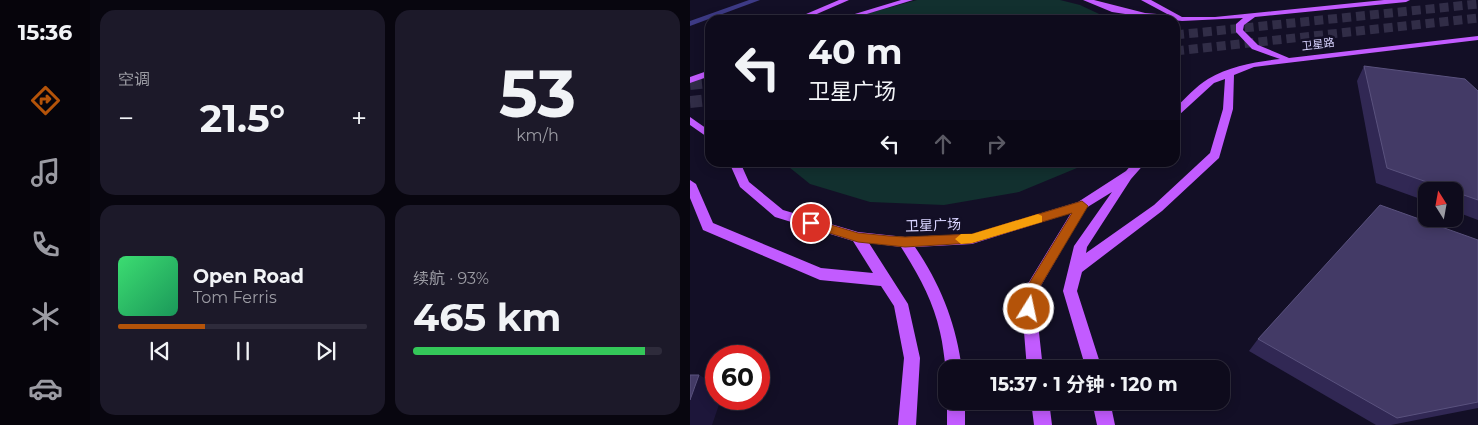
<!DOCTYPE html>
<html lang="zh">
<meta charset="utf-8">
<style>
body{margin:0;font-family:Montserrat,"Noto Sans SC",sans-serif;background:#1c1929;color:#f1f3f6;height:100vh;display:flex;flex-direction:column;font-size:19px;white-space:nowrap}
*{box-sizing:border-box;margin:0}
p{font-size:16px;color:#9b9ba3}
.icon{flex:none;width:28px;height:28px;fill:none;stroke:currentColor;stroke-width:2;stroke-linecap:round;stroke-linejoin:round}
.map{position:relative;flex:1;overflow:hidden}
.sheet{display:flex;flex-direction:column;gap:10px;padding:10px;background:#08060f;width:600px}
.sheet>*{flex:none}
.guide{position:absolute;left:15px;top:15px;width:475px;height:152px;border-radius:15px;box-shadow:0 2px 12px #0003,0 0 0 1px #2e2b3b;background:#0e0b1c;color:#f1f3f6;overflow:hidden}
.needle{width:32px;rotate:349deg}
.buttons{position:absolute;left:728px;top:182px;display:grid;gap:10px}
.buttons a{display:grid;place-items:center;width:45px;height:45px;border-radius:10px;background:#0e0b1c;box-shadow:0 2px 12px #0003,0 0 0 1px #2e2b3b;font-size:25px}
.speed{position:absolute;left:15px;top:345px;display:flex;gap:10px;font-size:25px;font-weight:700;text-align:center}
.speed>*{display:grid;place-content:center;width:65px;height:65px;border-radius:50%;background:#0e0b1c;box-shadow:0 2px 12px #0003,0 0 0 1px #2e2b3b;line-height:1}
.speed .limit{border:8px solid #d22;background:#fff;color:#111}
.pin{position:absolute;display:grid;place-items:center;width:42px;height:42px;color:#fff;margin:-21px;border:2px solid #fff;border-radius:50%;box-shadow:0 1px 5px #0007}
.me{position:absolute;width:55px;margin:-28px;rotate:10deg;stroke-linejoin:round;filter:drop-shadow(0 0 4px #0008)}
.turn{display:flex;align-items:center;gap:18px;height:105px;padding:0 20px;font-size:22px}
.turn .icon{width:65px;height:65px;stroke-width:2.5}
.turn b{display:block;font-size:35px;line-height:42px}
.lanes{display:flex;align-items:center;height:48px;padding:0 20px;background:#0003;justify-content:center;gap:25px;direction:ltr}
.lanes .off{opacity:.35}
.big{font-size:38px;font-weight:700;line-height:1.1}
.sheet .widget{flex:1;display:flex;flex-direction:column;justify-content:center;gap:8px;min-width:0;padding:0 18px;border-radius:15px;background:#1c1929}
.sheet .dial{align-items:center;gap:0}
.dial b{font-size:65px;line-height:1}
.song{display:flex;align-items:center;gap:15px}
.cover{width:60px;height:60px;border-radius:8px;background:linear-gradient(135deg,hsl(140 70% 55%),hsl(150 70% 35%))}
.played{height:5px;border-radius:2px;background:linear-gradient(90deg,#b45309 35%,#2e2b3b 35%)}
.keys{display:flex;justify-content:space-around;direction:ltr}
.heat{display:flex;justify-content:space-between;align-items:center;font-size:28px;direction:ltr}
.charge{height:8px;border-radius:4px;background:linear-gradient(90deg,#34c759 93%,#2e2b3b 0)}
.sheet .tiles{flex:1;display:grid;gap:10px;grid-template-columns:repeat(2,1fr)}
.trip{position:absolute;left:248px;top:360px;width:292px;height:50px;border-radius:15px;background:#0e0b1c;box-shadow:0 2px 12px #0003,0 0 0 1px #2e2b3b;font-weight:700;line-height:50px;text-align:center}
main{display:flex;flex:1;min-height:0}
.menu{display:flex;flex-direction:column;width:90px;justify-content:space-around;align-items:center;background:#06040b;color:#9b9ba3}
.menu .icon{width:35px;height:35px}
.menu .active{color:#b45309}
.menu b{font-size:22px;color:#f1f3f6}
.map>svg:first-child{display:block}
.green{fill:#12302f}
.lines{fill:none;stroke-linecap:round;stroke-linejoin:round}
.highway-tunnel-far1{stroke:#312d47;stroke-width:9;stroke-dasharray:9 5;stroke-linecap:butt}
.highway-tunnel{stroke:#312d47;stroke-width:12;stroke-dasharray:12 6;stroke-linecap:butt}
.minor{fill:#3d3a85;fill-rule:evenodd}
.major{fill:#c25bff;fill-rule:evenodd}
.wall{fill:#312854}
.shaded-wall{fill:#1d163a}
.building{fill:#433a66;stroke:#5a527e}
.route{fill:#b45309;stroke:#753606}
.slow{fill:#f59e0b}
.labels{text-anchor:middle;stroke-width:5;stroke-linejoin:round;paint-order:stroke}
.far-street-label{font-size:11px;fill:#d9d4ff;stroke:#130f26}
.street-label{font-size:14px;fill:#d9d4ff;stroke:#130f26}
</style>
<main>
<nav class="menu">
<b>15:36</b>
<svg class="icon active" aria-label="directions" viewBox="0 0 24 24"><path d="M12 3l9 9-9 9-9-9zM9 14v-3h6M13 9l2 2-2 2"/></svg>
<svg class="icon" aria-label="music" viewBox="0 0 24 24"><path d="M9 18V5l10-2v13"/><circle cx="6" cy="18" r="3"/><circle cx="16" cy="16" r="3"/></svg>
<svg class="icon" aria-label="phone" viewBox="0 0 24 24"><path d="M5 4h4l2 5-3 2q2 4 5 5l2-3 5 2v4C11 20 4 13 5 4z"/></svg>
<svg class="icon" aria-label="climate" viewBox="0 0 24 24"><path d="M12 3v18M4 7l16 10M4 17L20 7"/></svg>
<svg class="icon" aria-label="car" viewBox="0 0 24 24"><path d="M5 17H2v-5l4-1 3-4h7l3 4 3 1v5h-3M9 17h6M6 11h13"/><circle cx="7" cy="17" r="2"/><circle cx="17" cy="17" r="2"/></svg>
</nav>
<section class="sheet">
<div class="tiles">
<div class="widget"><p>空调</p>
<div class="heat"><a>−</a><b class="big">21.5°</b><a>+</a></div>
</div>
<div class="widget dial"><b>53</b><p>km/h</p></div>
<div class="widget">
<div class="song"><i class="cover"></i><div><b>Open Road</b><p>Tom Ferris</p></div></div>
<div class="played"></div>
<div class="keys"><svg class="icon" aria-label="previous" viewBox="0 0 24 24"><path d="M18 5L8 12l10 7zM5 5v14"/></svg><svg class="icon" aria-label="pause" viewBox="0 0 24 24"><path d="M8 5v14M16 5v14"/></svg><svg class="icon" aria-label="next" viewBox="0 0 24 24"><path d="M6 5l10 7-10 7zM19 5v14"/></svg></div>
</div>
<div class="widget"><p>续航 · 93%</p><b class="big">465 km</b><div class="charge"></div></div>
</div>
</section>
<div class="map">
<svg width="788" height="425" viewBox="0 0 788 425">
<rect width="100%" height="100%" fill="#130f26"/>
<g class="green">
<path d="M227,0H370L390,5L422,20H165L179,13Z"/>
<path d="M94,163H399L329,192L254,205L180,202L120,184Z"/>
</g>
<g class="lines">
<g class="highway-tunnel-far1">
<path d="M485,35L788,4"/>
<path d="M485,51L788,18"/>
</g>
<g class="highway-tunnel">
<path d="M0,84L20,82"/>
<path d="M0,102L20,100"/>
</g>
<path class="minor" d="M59,0H70L0,26V21Z"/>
<g class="major">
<path d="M149,0H159L113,20H102Z"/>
<path d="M211,0H223L157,20H145Z"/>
<path d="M393,0H404L455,13L479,15L451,0H461L492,17H525L694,0H720L716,2L565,17L554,25L553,30L568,45L599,58L788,36V40L564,67L544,75L543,109L529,158L472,211L392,272L387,291L412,369H396L373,291L384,246L422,192L396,208L345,296L353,369H337L331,295L381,213L282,244L225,247C251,285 266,324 272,369L256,370C254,357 253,344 250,332C243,300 228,274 211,247L179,243L218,304L230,358L226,425H208L214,358L204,306L191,286L130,280L13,230L0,198V180L6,184L23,223L131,268L183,273L163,241L85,217L50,187L39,162H50L59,182L93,210L168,232L215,237L282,234L388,202L436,171L444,162H456L441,179L397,247L396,253L464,205L520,153L533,109L535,79L524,83L489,115L485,116V108C495,99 506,86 518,79C540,66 565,62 590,59L562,49L546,32V24L553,18L492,21L455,17L422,12Z"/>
<path d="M20,70V76L0,83V77Z"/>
<path d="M0,117L20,131V139L0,125Z"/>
<rect x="257" y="401" width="18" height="24"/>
<path d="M341,401H359L362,425H344Z"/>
<path d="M402,401H420L425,425H407Z"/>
</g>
</g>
<g class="wall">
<path d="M674,66L788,91V220L764,211V191H736V201L686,183L667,81Z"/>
<path d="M788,240V408L701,425H686L559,351L568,339Z"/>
</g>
<path class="shaded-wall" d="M9,375L26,384V399H31L22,425H0V400Z"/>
<g class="building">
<path d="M674,66L775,79L788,91V200L697,168Z"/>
<path d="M690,205L788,240V402L707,418L568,339Z"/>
<path d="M0,375H9L0,400Z"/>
</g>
<path class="route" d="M392,201L398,206L345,295L346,309L344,313L339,315L335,313L332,295L382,213L282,243L215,247L168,242L117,226L115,223L121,219L168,233L199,236L215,237L282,234Z"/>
<path class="slow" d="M348,214L352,216V222L282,243L271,244L265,239L271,234H282Z"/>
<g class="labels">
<g class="far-street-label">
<text transform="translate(628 44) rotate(-7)" y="4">卫星路</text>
</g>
<g class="street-label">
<text transform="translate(243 225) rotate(-2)" y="5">卫星广场</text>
</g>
</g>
</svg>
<div class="buttons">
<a><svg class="needle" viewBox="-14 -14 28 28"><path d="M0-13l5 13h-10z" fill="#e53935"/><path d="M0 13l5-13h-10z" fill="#9b9ba3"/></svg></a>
</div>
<div class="speed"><div class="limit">60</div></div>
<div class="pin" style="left:121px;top:223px;background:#d93025"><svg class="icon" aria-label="arrive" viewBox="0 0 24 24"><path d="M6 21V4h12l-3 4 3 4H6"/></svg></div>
<svg class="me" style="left:339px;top:309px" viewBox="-20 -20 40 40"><circle r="17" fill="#b45309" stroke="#fff" stroke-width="3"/><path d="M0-11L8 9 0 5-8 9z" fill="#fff"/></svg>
<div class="trip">15:37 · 1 分钟 · 120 m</div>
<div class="guide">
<div class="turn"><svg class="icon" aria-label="left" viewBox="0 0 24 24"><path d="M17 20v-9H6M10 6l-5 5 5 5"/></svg><div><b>40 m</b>卫星广场</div></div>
<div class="lanes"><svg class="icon" aria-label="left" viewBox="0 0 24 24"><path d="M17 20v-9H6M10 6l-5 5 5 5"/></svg><svg class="icon off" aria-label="ahead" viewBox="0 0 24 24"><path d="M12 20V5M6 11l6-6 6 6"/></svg><svg class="icon off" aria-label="right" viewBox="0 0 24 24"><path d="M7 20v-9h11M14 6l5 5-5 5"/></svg></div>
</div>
</div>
</main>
